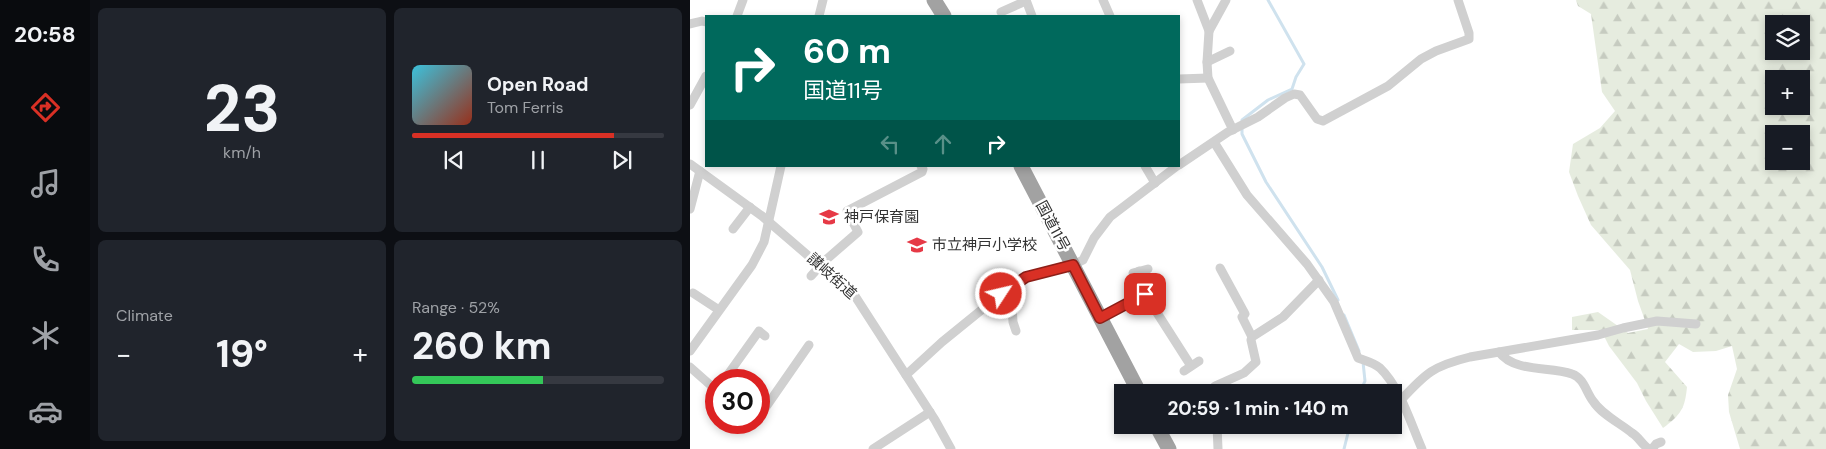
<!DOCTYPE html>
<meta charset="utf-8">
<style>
body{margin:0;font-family:"DM Sans","Noto Sans JP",sans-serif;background:#20242c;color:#f1f3f6;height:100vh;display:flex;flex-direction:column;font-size:19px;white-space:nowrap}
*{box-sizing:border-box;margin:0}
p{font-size:16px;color:#9ea1a6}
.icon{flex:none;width:28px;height:28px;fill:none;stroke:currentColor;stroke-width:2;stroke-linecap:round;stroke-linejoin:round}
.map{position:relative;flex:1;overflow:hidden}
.side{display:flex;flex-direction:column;gap:8px;padding:8px;background:#0d0f14;width:600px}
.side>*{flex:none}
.guide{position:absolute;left:15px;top:15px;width:475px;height:152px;border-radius:0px;box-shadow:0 2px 8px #0003;background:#00695c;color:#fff;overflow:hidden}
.fabs{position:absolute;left:1075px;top:15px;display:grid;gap:10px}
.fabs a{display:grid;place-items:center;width:45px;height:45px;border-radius:0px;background:#171b24;box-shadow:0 2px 8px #0003;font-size:25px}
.speed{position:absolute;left:15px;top:369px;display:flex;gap:10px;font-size:25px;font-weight:700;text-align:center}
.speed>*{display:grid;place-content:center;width:65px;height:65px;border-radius:50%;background:#171b24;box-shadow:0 2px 8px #0003;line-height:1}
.speed .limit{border:8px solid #d22;background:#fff;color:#111}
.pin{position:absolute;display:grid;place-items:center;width:42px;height:42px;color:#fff;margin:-21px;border-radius:10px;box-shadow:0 2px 8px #0006}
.me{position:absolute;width:55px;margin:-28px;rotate:55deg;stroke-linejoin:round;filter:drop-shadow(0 0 4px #0008)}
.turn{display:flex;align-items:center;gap:18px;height:105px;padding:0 15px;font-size:22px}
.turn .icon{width:65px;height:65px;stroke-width:2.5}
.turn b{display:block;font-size:35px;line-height:42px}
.lanes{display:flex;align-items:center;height:48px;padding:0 15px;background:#0003;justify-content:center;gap:25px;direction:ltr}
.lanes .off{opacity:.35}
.big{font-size:38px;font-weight:700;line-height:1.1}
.side .tile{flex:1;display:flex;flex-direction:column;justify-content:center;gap:8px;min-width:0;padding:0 18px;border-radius:8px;background:#20242c}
.side .dial{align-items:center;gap:0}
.dial b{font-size:65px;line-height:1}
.song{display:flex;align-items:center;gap:15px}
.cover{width:60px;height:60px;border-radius:8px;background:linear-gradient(135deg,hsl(190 70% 55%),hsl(10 70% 35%))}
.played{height:5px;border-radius:2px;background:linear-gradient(90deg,#d93025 80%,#363941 80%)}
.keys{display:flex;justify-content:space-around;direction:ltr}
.heat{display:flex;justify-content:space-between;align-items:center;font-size:28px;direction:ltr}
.charge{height:8px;border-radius:4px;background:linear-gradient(90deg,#34c759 52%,#363941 0)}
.side .tiles{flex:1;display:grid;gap:8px;grid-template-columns:repeat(2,1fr)}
.trip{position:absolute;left:424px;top:384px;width:288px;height:50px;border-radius:0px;background:#171b24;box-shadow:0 2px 8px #0003;font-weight:700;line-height:50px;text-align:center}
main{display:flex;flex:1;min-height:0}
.tab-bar{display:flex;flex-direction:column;width:90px;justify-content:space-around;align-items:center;background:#090b0e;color:#9ea1a6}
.tab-bar .icon{width:35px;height:35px}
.tab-bar .current{color:#d93025}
.tab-bar b{font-size:22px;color:#f1f3f6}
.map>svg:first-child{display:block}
.forest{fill:url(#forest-firs);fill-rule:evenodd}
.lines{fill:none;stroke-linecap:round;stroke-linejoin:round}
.stream{stroke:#cfe2ee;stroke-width:3}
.minor{stroke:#d0d0d0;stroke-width:9}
.trunk{stroke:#a2a2a2;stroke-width:15}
.route-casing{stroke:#8d1f18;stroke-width:12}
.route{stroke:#d93025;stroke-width:9}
.labels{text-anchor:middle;stroke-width:5;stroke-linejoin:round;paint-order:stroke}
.poi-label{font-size:15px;fill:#333;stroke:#fff;text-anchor:start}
.street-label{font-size:15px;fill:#333;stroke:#fff}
</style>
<main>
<nav class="tab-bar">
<b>20:58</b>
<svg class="icon current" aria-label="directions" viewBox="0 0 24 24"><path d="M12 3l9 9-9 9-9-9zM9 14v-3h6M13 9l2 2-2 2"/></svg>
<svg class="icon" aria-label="music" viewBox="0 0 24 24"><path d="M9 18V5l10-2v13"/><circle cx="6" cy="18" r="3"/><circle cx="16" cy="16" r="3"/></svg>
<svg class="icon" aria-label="phone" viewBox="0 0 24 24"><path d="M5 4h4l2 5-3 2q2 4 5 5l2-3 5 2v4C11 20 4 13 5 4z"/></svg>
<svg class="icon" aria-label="climate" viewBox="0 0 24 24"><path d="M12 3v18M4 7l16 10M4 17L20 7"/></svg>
<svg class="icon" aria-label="car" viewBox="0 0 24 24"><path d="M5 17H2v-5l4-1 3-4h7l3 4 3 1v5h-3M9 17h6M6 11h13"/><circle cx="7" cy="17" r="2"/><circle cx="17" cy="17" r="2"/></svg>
</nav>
<section class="side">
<div class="tiles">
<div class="tile dial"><b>23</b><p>km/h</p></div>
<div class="tile">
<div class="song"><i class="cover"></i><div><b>Open Road</b><p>Tom Ferris</p></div></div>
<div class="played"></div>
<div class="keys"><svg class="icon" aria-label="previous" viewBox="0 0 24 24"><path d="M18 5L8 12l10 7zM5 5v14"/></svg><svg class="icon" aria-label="pause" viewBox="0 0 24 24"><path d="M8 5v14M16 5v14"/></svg><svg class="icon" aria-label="next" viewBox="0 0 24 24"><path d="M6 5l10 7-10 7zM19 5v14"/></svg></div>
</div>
<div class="tile"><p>Climate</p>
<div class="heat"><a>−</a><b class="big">19°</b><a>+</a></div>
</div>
<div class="tile"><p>Range · 52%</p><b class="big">260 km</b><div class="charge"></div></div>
</div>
</section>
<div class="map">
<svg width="1136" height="449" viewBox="0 0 1136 449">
<defs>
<pattern id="forest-firs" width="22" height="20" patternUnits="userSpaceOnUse" patternTransform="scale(1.25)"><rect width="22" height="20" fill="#e6ecdf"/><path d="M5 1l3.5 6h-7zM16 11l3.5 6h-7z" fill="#c6cbc0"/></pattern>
</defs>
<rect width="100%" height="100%" fill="#fff"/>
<path class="forest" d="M886,0H1136V449H1050L1039,412L1038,395L1047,369L1042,346L1026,351L1003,352L989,344L975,362L997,387C995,408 991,415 973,428L956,401L947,383L919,346L911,330H882V317L908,312L938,333L958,329L948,301L940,270L901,225L888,196L879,172L883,144L910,128L925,111L912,92L901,14L888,6ZM1084,24H1111V51H1084ZM1084,79H1111V106H1084ZM1084,134H1111V161H1084Z"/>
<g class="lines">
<g class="stream">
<path d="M578,0L614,64L606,77L602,89L578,100L552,120V134L576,182L632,267L648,300"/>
<path d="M654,315L669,351"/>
<path d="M670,392L675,381L673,362"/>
<path d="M654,449L660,425"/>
</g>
<g class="minor">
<path d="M336,0L342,16"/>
<path d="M413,0L420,16"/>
<path d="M507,0L519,31L517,62L518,78L543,130"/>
<path d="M311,12L336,1"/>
<path d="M47,16L53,0"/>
<path d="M129,16L133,0"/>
<path d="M0,24L12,21L16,22"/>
<path d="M519,31L536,0"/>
<path d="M517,62L540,51"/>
<path d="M489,79L518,78"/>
<path d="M0,105L16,76"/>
<path d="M524,142L557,195L617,264L644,302L668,358C676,361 684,363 690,368C710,387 721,424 732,449"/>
<path d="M0,164L72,216L165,296L245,420L261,449"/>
<path d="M489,165L538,132L568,117L595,98L604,94L610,95L627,119L633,121L698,86L731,59L746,51L779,39V33L768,0"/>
<path d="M455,166L465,183"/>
<path d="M0,209L10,171"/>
<path d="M43,229L60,207"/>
<path d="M130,265L168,232L157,211L232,172L233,169L231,166"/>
<path d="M530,268L555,314L552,317L562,337"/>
<path d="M449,271L455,294L501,366"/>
<path d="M443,273L458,269"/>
<path d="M121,276L131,265"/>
<path d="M321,286L323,322L326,331"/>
<path d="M3,293L29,310"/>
<path d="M410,318L455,294"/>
<path d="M0,351L62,265L74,242L91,166"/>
<path d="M809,352C825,373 860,366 882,374C894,378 896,392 903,401C912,415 930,423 942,433C949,437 952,445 959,449"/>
<path d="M0,367L26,390"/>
<path d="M494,371L509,361"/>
<path d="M216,375L252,342L321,286L336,277L383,265L393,260L404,238L420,217L487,166"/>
<path d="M34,380L69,331L75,336"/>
<path d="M525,392V386L554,373L566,362L561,340L562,337L593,317L629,280"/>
<path d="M711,400C736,373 743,366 780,357L908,335L933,328L967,321L1006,324"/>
<path d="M69,417L119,345"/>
<path d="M63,422H65"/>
<path d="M527,425L528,449"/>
<path d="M183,449L240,412"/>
<path d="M962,449L966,444L971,442"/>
</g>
<g class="trunk">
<path d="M244,0L254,16"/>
<path d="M331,166L449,392"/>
<path d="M466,425L479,449"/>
</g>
</g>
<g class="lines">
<g class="route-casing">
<path id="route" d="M311,294L336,277L383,265L410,318L455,294"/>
</g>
<use href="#route" class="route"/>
</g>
<defs>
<g id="school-bare" transform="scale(1.5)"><path d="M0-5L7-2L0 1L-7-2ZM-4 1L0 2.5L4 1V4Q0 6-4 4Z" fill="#e63946" stroke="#fff" stroke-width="2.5" paint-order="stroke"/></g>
</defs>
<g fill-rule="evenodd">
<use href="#school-bare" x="139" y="217"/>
<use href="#school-bare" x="227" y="245"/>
</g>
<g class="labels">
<g class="poi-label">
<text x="154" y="222">神戸保育園</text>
<text x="242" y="250">市立神戸小学校</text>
</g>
<g class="street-label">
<text transform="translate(363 226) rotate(62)" y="5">国道11号</text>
<text transform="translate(142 276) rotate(42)" y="5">讃岐街道</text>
</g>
</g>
</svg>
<div class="fabs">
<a><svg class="icon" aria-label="layers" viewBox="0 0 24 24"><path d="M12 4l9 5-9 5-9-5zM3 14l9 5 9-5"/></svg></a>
<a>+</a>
<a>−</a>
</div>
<div class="speed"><div class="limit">30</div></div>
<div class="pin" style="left:455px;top:294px;background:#d93025"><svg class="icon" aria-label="arrive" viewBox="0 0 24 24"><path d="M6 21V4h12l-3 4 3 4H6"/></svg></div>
<svg class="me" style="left:311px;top:294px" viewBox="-20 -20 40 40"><circle r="17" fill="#d93025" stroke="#fff" stroke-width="3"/><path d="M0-11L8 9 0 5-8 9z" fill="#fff"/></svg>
<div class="trip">20:59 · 1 min · 140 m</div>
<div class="guide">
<div class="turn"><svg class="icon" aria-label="right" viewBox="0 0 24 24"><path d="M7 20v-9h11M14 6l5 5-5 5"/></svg><div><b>60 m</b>国道11号</div></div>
<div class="lanes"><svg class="icon off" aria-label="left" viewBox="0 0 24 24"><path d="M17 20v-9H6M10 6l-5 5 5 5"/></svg><svg class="icon off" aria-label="ahead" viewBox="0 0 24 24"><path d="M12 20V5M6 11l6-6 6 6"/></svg><svg class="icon" aria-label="right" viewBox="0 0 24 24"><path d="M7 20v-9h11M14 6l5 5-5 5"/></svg></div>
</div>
</div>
</main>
